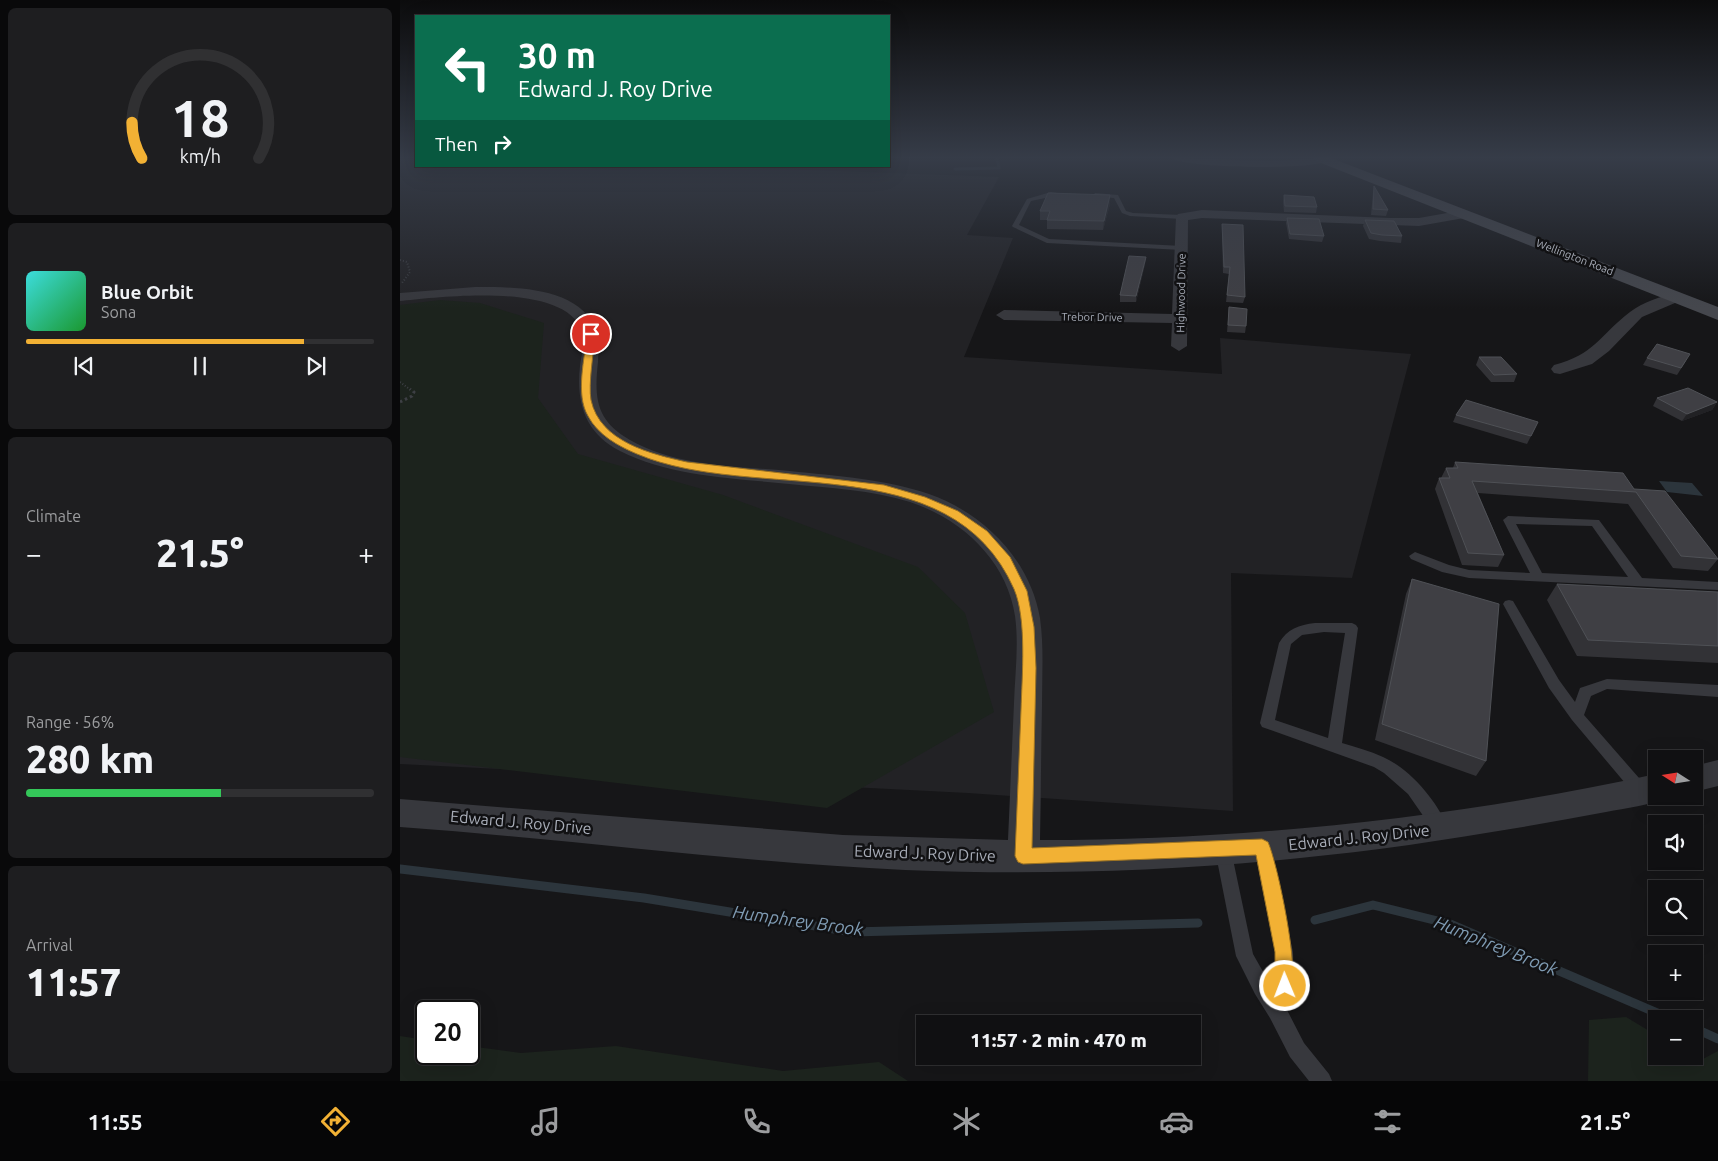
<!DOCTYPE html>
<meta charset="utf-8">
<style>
body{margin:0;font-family:Ubuntu,sans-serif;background:#1e1e20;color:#f1f3f6;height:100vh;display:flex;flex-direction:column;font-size:19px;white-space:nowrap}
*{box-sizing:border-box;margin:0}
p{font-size:16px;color:#9c9d9f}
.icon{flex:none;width:28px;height:28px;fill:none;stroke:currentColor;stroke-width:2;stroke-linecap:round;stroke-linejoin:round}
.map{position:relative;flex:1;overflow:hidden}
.details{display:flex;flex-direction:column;gap:8px;padding:8px;background:#09090a;width:400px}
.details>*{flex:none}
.top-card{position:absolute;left:15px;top:15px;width:475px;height:152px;border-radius:0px;box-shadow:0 5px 20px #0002,0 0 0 1px #303032;background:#0b6e4f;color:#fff;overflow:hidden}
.needle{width:32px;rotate:282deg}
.controls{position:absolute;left:1248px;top:750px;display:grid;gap:10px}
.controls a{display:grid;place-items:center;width:55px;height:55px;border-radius:0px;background:#101012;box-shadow:0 5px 20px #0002,0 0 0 1px #303032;font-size:25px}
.speed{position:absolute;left:15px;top:1000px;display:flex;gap:10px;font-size:25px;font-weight:700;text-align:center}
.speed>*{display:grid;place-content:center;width:65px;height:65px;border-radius:50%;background:#101012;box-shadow:0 5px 20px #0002,0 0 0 1px #303032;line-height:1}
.speed .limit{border:2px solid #111;border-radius:8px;background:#fff;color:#111}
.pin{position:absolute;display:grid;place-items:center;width:42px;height:42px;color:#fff;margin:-21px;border:2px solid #fff;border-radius:50%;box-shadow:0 1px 5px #0007}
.me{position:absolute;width:55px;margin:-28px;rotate:359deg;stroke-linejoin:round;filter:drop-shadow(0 0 4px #0008)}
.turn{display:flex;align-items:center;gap:18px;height:105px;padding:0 20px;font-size:22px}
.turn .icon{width:65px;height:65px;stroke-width:2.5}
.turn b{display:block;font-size:35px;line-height:42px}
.then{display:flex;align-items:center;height:48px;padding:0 20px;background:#0003;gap:10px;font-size:19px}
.big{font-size:38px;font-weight:800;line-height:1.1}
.details .tile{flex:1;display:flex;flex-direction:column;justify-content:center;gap:8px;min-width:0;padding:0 18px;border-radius:8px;background:#1e1e20}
.details .dial{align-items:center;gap:0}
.dial svg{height:130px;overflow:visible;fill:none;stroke:#303032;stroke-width:7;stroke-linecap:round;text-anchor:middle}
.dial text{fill:#f1f3f6;stroke:none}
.song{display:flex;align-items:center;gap:15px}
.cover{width:60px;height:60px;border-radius:8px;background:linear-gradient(135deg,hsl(180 70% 55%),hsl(130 70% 35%))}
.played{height:5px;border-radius:2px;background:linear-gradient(90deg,#f2b134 80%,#303032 80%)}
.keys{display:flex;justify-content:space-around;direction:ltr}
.heat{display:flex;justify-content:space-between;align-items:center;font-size:28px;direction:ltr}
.charge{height:8px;border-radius:4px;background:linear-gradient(90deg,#34c759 56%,#303032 0)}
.trip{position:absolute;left:516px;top:1015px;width:285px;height:50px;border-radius:0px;background:#101012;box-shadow:0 5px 20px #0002,0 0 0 1px #303032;font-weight:800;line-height:50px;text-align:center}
.tab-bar{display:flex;height:80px;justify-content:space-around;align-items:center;background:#060607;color:#9c9d9f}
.tab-bar .icon{width:35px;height:35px}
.tab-bar .selected{color:#f2b134}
.tab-bar b{font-size:22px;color:#f1f3f6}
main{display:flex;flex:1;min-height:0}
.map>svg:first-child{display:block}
.built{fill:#222225}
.green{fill:#1c231d}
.water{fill:#2c353c}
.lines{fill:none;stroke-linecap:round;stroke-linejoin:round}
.stream-far1{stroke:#2c353c;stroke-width:3}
.stream{stroke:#2c353c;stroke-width:9}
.path-far1{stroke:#3d3f44;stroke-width:2;stroke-dasharray:1 2;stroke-linecap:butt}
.path{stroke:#3d3f44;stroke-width:3;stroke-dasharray:2.5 3;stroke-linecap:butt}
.lane{fill:#37383d;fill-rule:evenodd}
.street{fill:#37383d;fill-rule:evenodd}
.secondary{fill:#45474d;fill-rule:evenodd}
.wall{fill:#323236}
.shaded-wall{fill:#212124}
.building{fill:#3f3f44;stroke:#4f5156}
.route{fill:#f2b134;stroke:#9d7322}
.labels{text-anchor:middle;stroke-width:5;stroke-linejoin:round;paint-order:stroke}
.far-street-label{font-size:11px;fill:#a8adb8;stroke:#111113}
.near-street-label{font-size:16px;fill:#a8adb8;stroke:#111113}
.near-water-label{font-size:18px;font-style:italic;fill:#7f9bb3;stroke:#111113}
</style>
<main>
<section class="details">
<div class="tile dial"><svg viewBox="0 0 100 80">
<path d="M14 69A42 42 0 1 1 86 69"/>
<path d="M14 69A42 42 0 0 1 8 47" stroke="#f2b134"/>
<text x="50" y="56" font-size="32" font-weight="700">18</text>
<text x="50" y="72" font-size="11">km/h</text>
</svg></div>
<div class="tile">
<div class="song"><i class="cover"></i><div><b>Blue Orbit</b><p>Sona</p></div></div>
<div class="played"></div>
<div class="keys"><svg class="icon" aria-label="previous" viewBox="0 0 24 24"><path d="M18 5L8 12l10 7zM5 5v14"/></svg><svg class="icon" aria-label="pause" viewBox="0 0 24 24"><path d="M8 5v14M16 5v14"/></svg><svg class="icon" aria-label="next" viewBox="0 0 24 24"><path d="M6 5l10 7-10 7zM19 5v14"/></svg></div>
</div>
<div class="tile"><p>Climate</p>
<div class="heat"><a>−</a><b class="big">21.5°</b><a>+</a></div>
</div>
<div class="tile"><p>Range · 56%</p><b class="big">280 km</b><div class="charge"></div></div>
<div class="tile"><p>Arrival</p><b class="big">11:57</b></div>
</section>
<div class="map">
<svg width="1318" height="1081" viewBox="0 0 1318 1081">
<rect width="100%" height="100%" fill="#161618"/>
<path class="built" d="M0,158H16V166H156L217,170L305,166L599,177L567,235L613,238L564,357L822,374L820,338L1011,354L952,578L831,573L833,811L568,793L0,764Z"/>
<g class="green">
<path d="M40,300L80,303L144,323L138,398L178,454L323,495L518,567L565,613L594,712L427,808L0,757V305Z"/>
<path d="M1226,1017L1256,1035V1056H1291L1299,1061L1318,1051V1081H1188L1189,1020Z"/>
<path d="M0,1036L26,1040V1054H69V1046L121,1053L216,1046L383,1071L479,1062L508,1081H0Z"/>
</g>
<path class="water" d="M1259,481L1292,483L1303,496L1267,492Z"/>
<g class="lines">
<path class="stream-far1" d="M555,169L599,168L597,158"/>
<g class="stream">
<path d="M0,869L244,898L452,932L798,923"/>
<path d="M915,920L973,905L1050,924L1271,1019"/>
<path d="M1294,1028L1318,1039"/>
</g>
<g class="path-far1">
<path d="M0,260L7,262L10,272L2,283"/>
<path d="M0,382L12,391"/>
</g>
<path class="path" d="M0,402L12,396L14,392L10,389"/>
<g class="lane">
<path d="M651,192L664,194L631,201L619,225L649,239L782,246L785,248L782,250L647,243L613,227L612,226L627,199Z"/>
<path d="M695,193L718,195L726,211L733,213L782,215L785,217L782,219L730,216L722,213L714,198L693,196Z"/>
<path d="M1108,516L1199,520L1242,578L1318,582V590L1069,578L1042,572L1011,559L1009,556L1015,552L1049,565L1069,570L1130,573L1103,520ZM1116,524L1192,526L1228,577L1142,573Z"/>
<path d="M1109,600L1113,601L1159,680L1175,702L1180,688L1207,679L1318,685V697L1207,689L1191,696L1184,715L1246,786L1249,791L1246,796L1241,798L1236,796L1172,720L1149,688L1103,604L1105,601Z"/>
<path d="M915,623H952L956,625L958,628L942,743C955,747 970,751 983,757C1010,769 1035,799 1047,825L1045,830L1039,832L1033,830L1008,794L984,773L974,767L862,727L860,723L879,643C887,629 899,625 915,623ZM924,632L945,633L928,738L875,720L891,644L902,635Z"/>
<path d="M862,839L868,842L870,847L893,952L894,986L887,1010L904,1043L929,1074L932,1081H909L890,1057L870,1018L855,994L836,956L815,850L817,845L823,842L829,845L831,850L853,954L874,991L876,986L875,952L854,847L856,842Z"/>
</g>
<g class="street">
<path d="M772,158L869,161L928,158L929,160C917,171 781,168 772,158Z"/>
<path d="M802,210L990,218H1019L1064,210L1070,214L1064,218L1019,226L802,218L788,220L787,346L779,351L771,346L772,323L604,320L596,315L604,310L772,314L776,217L778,214Z"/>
<path d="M75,287C115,287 181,286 198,333C201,342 198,353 198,362C194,398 196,421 230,440C277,467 337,466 390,471C436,476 485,479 529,494C583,513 630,559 640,618C644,647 642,676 642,705C641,750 641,795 640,840C845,840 1055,818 1256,774V796H1267C1250,806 1226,808 1206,812C1168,819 1130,826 1092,832C899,865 701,878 505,870C336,862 168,839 0,827V799L443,835L608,840C610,795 612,749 614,703C615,674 619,645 615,616C607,561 562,519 510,502C472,490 429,488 389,484C333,478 272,477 220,451C185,433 176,403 180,366C181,356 185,345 183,336C173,280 39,297 0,301V293Z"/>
<path d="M1277,293L1284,297L1282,300L1242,317L1209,351L1192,364L1160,374L1154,373L1151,369L1154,365C1194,355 1200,335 1230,312C1243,302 1261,296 1277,293Z"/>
<path d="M1318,760V786L1294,792V766Z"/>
</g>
<path class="secondary" d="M914,158H931L1318,307V320L916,161Z"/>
</g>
<g class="wall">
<path d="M974,186L988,210L986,216L971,215L973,192Z"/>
<path d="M710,195V204L703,230L647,229V220H640V211Z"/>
<path d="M884,195L917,207L916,213L884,212L883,201Z"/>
<path d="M887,218L924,236L922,242L889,239L886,223Z"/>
<path d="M965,220L1002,236L1001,243L980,241L969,239L963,226Z"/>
<path d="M822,224L845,297L843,303L826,302L829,274L823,273L822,230Z"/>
<path d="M746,257L745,264L736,302H720V295Z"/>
<path d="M829,307L846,326L845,333L827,332Z"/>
<path d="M1079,357L1117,374L1114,382H1091L1076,365Z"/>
<path d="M1247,358L1286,361L1277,375L1243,365Z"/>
<path d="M1257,398L1317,402L1312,410L1282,421L1253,406Z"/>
<path d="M1056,415L1138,422L1127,444L1053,422Z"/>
<path d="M1055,462L1234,489L1318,559L1308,571L1273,568L1228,504L1078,493L1104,555L1098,567L1062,565L1035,489L1039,478H1041L1046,468H1053Z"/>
<path d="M1012,579L1086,761L1076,776L975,740L1006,594Z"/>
<path d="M1157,584L1318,592V663L1177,656L1147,600Z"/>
</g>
<g class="shaded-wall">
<path d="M710,195V204L703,230L704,221Z"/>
<path d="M746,257L745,264L736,302V296Z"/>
<path d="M1317,402L1312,410L1282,421L1287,414Z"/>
</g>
<g class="building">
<path d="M974,186L988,210L973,209Z"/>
<path d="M648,193L710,195L704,221L647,220L650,211H640Z"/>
<path d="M884,195L914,197L917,207L885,206Z"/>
<path d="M887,218L919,219L924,236L890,234Z"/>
<path d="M965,220L994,221L1002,236L982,235L971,233Z"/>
<path d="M822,224L843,225L845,297L827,295L830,267H824Z"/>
<path d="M729,256L746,257L736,296L720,295Z"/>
<path d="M829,307L847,309L846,326L828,325Z"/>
<path d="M1257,344L1290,354L1281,368L1247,358Z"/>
<path d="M1079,357H1101L1117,374L1094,375Z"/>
<path d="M1288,388L1317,402L1287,414L1257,398Z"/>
<path d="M1066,400L1138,422L1131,436L1056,415Z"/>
<path d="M1055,462L1223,473L1234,489L1265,491L1318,559L1281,556L1236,492L1072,481L1104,555L1068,553L1039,478H1050L1046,468H1058Z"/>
<path d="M1012,579L1099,604L1086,761L982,724Z"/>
<path d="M1157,584L1318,592V646L1188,640Z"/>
</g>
<linearGradient id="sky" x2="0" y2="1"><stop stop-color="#0c0c0d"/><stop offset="0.51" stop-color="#363c48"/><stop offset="1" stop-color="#363c48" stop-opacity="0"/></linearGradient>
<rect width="1318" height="309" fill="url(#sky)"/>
<path class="route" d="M191,331L195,334C194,351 188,384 191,400C200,442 251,454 287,462L484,485L525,497L558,511L587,531L610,557L627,591L634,627L636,668L632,848L862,839L868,842C878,865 900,972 891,993L885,996L878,993L875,986V952L856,855L623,864L618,862L615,856C617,808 619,759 621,710C622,676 627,619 614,589C550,444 355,504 237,454C218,446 198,435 188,416C175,394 185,358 187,334Z"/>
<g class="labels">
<g class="far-street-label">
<text transform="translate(1175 257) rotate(21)" y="4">Wellington Road</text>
<text transform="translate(781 293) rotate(-89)" y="4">Highwood Drive</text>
<text transform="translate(692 317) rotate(1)" y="4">Trebor Drive</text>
</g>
<g class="near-street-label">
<text transform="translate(121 822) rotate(5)" y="6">Edward J. Roy Drive</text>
<text transform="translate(959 837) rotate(-6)" y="6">Edward J. Roy Drive</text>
<text transform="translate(525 853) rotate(2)" y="6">Edward J. Roy Drive</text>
</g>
<g class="near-water-label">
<text transform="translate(398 921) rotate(8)" y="6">Humphrey Brook</text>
<text transform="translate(1096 946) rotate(22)" y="6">Humphrey Brook</text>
</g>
</g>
</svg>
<div class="controls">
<a><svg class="needle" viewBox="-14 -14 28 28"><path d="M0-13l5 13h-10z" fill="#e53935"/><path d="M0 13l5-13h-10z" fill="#9c9d9f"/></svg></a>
<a><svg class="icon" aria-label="sound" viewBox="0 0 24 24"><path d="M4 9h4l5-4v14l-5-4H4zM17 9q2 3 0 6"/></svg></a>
<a><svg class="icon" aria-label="search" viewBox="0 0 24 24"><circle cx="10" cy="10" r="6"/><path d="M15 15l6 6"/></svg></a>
<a>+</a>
<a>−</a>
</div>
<div class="speed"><div class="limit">20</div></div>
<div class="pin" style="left:191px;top:334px;background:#d93025"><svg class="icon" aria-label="arrive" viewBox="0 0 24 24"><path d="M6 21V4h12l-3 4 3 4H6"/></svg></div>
<svg class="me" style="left:885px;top:986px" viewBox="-20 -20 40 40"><circle r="17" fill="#f2b134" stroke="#fff" stroke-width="3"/><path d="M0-11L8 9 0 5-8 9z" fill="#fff"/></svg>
<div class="trip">11:57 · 2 min · 470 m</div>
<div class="top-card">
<div class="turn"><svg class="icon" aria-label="left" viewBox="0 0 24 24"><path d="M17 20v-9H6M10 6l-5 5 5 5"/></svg><div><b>30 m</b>Edward J. Roy Drive</div></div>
<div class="then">Then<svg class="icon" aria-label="right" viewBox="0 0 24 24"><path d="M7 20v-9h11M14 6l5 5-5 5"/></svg></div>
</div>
</div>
</main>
<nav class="tab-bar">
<b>11:55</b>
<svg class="icon selected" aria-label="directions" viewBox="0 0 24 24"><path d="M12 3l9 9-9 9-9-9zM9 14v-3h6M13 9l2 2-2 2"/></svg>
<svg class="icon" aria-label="music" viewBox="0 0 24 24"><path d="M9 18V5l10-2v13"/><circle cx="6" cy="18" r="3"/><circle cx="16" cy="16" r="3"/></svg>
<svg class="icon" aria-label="phone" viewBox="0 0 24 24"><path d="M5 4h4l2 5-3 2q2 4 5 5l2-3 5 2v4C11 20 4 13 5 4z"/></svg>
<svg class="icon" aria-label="climate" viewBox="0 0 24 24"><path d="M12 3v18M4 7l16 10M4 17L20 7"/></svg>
<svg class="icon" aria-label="car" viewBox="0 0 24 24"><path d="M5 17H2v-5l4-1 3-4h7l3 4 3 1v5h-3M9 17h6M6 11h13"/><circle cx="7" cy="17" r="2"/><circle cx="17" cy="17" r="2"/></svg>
<svg class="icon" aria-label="filters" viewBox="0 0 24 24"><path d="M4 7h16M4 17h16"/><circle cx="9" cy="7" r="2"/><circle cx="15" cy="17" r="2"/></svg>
<b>21.5°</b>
</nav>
